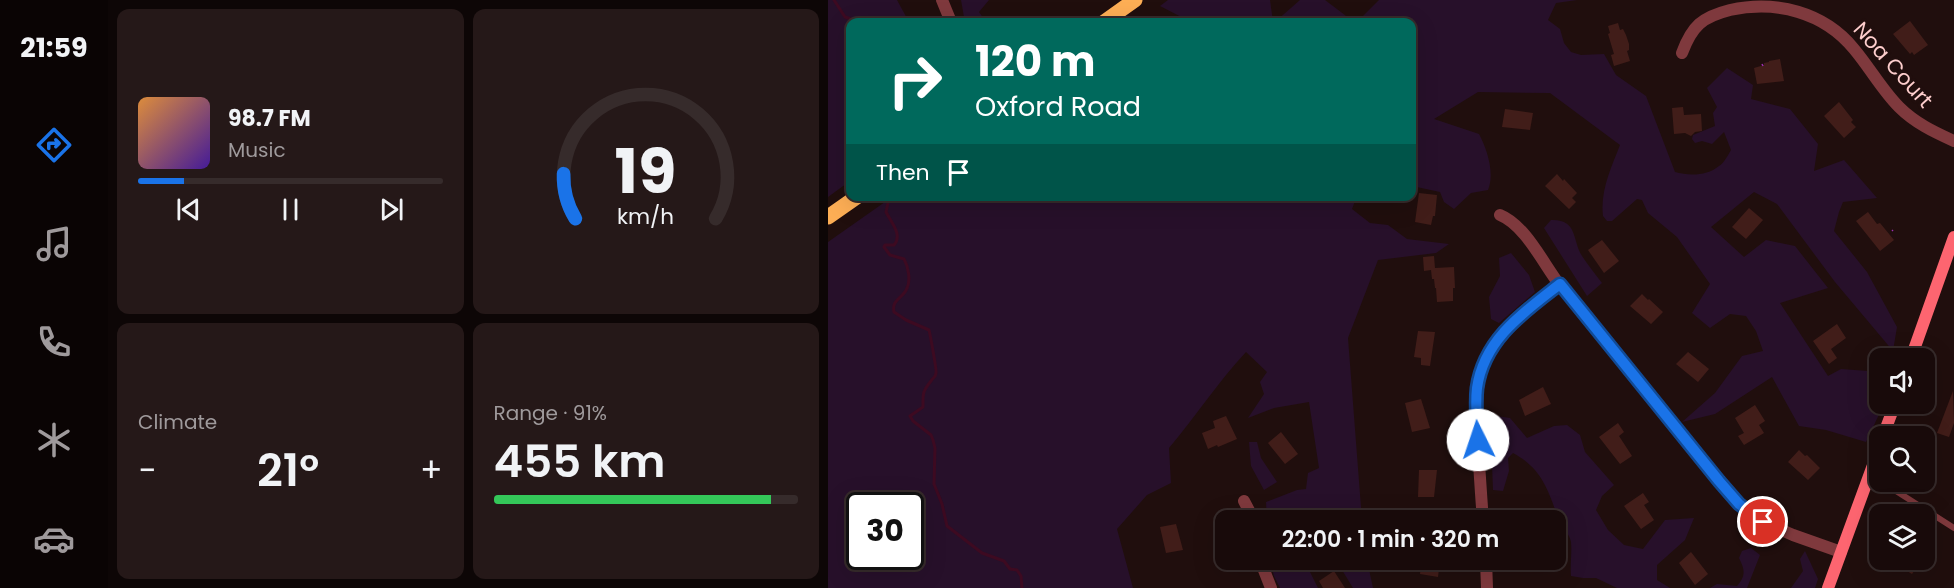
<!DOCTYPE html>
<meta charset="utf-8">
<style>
body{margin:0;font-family:Poppins,sans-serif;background:#251818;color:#f1f3f6;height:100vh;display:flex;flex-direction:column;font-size:22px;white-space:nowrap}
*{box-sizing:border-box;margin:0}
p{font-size:20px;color:#9f9a9c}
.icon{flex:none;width:33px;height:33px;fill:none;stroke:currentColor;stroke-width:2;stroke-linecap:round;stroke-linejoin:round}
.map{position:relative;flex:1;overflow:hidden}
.details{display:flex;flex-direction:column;gap:9px;padding:9px;background:#0d0606;width:720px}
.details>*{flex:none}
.guide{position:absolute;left:18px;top:18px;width:570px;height:183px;border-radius:12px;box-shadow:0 6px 24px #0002,0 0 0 2px #362b2b;background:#00695c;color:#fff;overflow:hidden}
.buttons{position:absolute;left:1041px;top:348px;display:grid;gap:12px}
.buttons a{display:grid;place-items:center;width:66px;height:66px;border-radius:12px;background:#180a0a;box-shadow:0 6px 24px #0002,0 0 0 2px #362b2b;font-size:30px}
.speed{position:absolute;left:18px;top:492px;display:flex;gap:12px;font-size:30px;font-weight:700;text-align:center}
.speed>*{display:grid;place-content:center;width:78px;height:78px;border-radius:50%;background:#180a0a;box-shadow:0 6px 24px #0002,0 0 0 2px #362b2b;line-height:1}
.speed .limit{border:3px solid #111;border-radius:9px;background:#fff;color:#111}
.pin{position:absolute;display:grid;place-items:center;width:51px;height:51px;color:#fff;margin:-26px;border:3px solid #fff;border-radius:50%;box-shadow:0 2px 6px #0007}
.me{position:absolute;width:66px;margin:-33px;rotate:356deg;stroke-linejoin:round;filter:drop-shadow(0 0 4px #0008)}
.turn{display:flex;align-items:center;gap:21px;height:126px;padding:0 30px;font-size:27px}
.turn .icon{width:78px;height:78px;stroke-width:2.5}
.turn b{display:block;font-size:42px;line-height:51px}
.then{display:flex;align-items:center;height:57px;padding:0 30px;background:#0003;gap:12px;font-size:22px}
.big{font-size:45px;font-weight:600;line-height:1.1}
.details .tile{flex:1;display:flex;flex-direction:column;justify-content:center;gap:9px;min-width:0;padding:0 21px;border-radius:12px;background:#251818}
.details .dial{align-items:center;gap:0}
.dial svg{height:156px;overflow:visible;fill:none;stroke:#362b2b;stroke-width:7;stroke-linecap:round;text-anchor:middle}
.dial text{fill:#f1f3f6;stroke:none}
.song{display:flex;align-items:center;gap:18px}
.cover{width:72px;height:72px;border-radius:9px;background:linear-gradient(135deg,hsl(30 70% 55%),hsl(260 70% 35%))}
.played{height:6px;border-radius:3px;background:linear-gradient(90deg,#1a73e8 15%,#362b2b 15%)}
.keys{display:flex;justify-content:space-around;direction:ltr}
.heat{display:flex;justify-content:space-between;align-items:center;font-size:33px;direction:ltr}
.charge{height:9px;border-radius:4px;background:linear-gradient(90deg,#34c759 91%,#362b2b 0)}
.details .tiles{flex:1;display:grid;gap:9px;grid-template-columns:repeat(2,1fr)}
.trip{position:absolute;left:387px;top:510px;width:351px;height:60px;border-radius:12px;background:#180a0a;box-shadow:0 6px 24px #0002,0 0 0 2px #362b2b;font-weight:600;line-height:60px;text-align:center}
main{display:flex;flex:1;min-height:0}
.tab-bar{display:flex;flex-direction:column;width:108px;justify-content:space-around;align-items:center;background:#0a0404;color:#9f9a9c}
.tab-bar .icon{width:42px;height:42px}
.tab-bar .active{color:#1a73e8}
.tab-bar b{font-size:27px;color:#f1f3f6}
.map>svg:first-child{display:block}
.green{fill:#27102a;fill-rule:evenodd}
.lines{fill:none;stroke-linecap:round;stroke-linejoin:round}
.stream{stroke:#3d0a21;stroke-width:3}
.building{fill:#411d19}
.path{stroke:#9c2fb0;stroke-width:1.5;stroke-dasharray:3 4.5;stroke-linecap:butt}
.lane{stroke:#7f393d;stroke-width:6}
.street{stroke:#7f393d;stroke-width:12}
.secondary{stroke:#fd6570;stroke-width:12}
.primary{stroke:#fdae55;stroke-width:15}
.route-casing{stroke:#114b97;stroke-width:15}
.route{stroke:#1a73e8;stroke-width:10}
.labels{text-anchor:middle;stroke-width:6;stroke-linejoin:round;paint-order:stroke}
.street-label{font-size:21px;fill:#fececd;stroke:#200e0d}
</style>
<main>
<nav class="tab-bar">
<b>21:59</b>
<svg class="icon active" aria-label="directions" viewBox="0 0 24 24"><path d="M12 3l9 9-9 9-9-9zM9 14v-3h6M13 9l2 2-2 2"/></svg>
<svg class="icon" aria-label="music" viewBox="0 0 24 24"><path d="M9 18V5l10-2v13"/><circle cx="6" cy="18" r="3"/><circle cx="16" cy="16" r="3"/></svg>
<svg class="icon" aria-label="phone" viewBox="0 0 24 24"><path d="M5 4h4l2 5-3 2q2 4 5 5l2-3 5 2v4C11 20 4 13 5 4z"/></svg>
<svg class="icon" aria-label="climate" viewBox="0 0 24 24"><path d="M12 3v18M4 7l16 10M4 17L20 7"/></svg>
<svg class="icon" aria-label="car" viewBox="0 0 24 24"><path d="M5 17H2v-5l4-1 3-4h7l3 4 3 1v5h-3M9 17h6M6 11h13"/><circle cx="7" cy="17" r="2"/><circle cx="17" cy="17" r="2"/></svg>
</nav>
<section class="details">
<div class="tiles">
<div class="tile">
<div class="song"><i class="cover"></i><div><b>98.7 FM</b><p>Music</p></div></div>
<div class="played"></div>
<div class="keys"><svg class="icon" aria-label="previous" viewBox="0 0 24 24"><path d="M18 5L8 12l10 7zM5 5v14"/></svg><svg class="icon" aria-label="pause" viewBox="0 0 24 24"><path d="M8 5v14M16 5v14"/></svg><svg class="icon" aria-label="next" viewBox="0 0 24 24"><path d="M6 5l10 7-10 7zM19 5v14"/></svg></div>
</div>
<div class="tile dial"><svg viewBox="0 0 100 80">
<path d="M14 69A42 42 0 1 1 86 69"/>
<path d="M14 69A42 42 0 0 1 8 46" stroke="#1a73e8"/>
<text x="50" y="56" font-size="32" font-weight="700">19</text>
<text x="50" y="72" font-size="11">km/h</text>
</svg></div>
<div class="tile"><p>Climate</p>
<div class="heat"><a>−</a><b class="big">21°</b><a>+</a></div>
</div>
<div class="tile"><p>Range · 91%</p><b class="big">455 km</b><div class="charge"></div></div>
</div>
</section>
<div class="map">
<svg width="1126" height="588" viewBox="0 0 1126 588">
<rect width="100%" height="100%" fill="#200e0d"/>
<g class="green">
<path d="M0,0H69L81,22H22V181L0,197Z"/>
<path d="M133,0H161L151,12L158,22H139L136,17Z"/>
<path d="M340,0H442L445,22H363L332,6Z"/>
<path d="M472,0H497L526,22H447Z"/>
<path d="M551,0H749L728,3L720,20L732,29L736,43L743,52L753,55L776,54L788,75L818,96L847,172C861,176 879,176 891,166C896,163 900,155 903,150L896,132L884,144L874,141L867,143L864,139L865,135L887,126L885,113L889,107L879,88L899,68L925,85L923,99L962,109L990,144L986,171L1016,160L1049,198L1015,202L1011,212L1006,231L1039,272L1069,327L1065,351L1007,282L949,204L926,192L883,227L916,257L938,240L967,246L1000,288L952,303L1000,376L1013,369L1040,371L1051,374L1052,404H1056L1038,442L998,430L971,426L944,377L887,414L854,422L887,393L914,356L935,351L928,331L918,316L902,314L882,328L864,313L882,284L849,237L820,213L814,200L809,199L784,221H779L775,216C772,191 783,168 792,145L722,93L650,92L606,119L651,134C659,149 667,173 660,190L643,193L626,209L616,202L612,192L584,186V22H529Z"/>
<path d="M529,196L524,209L542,223L560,225L579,239L621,244L608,253L550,260L520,338L534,520H439L438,502L469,490L478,489L480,473L491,468L481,402L446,408L420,418L436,394L432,382L439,372L418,352C390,382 367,417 341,448L343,483L319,495L289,529L305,588H0V242L64,197ZM32,506H82V556H32Z"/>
<path d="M723,220C750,219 744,240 754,256C760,265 767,274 774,283L759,296L716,228Z"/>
<path d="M683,253L701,275L707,292L671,323L663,319L661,297L672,276L671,258Z"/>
<path d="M662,415L682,418L699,438L726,426L739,425L752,435L757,452L786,485L774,496L768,510L780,530L796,545L815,549L837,520L866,518L857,540L829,565V580L842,588H789L768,578H755L743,576C742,564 744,553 743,542C742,535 735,528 732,522C720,492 716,470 685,453L680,458L681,471L675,491L665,490Z"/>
<path d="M421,442H429L433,458L449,482L436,490L423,466Z"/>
<path d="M923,548L932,555L919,588H882L889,584L909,586C918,576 917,570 911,558L914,551Z"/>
<path d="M977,551L990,579L987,588H963L975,571L972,559Z"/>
<path d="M442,560H476L490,588H452L446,576Z"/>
<path d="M508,560H539L545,588H525Z"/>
</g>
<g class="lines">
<g class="stream">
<path d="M6,0L17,17L32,22"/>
<path d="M22,73C17,81 17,89 22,97"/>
<path d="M60,203L58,212C63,222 75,235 66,245H57L56,247L62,255L76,259C80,266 83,280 79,288C76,298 63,299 66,312L78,320L101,330C102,334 109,371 108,373C107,379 106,376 103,381C94,392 95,394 95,407L82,416L85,421L103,435L105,440L107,448L106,484L114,504L119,526L154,553L176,561L182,569L189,570L193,576L194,588"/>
</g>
</g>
<g class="building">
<path d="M1082,21L1100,45L1086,55L1084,52L1082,54L1065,34Z"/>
<path d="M790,23L792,30L795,29L798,35L801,44V50L799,51L802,61L786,66L783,55L786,54L780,34L782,33L780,26Z"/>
<path d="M952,59L956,81L929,84L926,68L936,65V63L941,62V61Z"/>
<path d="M1011,102L1025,120L1023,122L1028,127L1016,138L996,116Z"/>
<path d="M855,107L856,115L873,114L874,131L867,132L863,136L857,133L846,134L844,108Z"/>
<path d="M677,109L705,113L702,130L674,127Z"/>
<path d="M729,174L735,181L736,179L749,193L744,198L748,202L741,209L717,186Z"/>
<path d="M591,193L609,195L607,216H605L603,225L587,222Z"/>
<path d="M921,208L935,220L918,239L904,227Z"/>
<path d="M1040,212L1049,224L1052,223L1066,240L1052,251L1028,221Z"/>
<path d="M774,240L791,261L776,273L760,250Z"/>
<path d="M606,256L607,268L626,267L627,288H625V301L609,302L608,288H607L606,279H604L603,270L596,271L595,257Z"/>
<path d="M814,294L820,300L821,299L835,312L823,324L802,306Z"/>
<path d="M1009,324L1018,338L1003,349L1009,358L1001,364L985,341Z"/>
<path d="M590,331L607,332L602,366L593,365V358L586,357Z"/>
<path d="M860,352L881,369L870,382L848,364Z"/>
<path d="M715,387L723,404L697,416L691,400Z"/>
<path d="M1125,391L1126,423L1121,437L1109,433Z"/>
<path d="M593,399L602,428L584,432L577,403Z"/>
<path d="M927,405L937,421L931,425L936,433L916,445L910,436L916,433L907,418Z"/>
<path d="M398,416L409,439L390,447L389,445L380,449L374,433L387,428L385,421Z"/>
<path d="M790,423L796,432L791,436L804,456L792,464L771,437Z"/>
<path d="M453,432L470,454L457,464L440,443Z"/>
<path d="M971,450L977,456L979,455L992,468L980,480L960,462Z"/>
<path d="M591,470H609L606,497H590Z"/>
<path d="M815,493L821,502L816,505L826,520L813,529L796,506Z"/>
<path d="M348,524L355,550L338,553L332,527Z"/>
<path d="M863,552L880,574L867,585L851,563Z"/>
<path d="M594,560H612L610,577L592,574Z"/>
<path d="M1073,560H1094L1084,574L1069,565Z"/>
<path d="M506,571L517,588H495L491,581Z"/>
</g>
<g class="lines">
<g class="path">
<path d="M934,64L935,66"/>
<path d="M1064,231L1065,230"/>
</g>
<path class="lane" d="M1054,482L1126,528"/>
<g class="street">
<path d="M114,0L123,22"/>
<path d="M854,53C864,26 874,17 902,10C948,0 996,12 1026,49C1042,68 1054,90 1071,107C1087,123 1106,132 1126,141"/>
<path d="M672,215C697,225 715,263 731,284C784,350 838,415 891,481L911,504L935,522L965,535L1013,552"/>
<path d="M416,501L426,520"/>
<path d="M655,520C653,497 652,474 650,451C648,410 644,370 672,336C688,315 712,300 732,284"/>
<path d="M432,560L443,588"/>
<path d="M658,560L659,588"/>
</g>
<g class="secondary">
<path d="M1083,358L1126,237"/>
<path d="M1055,436L1067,404"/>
<path d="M1000,588L1052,446"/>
</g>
<g class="primary">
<path d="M276,22L307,0"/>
<path d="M0,217L30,196"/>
</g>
</g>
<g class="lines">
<g class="route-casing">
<path id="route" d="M650,440C649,422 647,405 649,388C656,339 696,312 732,284L891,481L911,504L935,522"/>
</g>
<use href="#route" class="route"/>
</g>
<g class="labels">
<g class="street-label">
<text transform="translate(1065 65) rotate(48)" y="7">Noa Court</text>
</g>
</g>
</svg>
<div class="buttons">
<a><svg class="icon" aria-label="sound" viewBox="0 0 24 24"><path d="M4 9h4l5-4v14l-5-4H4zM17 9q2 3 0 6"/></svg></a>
<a><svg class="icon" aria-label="search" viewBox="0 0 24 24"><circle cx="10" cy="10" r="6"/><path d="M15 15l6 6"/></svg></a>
<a><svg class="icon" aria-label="layers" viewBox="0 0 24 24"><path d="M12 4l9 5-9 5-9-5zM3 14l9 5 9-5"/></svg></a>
</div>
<div class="speed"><div class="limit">30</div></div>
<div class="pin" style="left:935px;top:522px;background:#d93025"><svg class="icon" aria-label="arrive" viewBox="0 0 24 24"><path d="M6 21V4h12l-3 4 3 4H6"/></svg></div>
<svg class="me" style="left:650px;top:440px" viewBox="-20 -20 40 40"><circle r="19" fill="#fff"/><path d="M0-13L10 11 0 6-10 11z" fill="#1a73e8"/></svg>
<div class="trip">22:00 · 1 min · 320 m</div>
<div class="guide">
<div class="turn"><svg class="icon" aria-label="right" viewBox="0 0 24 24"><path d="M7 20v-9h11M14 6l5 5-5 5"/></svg><div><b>120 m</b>Oxford Road</div></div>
<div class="then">Then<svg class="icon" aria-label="arrive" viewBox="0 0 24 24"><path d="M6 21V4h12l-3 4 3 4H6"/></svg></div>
</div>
</div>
</main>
